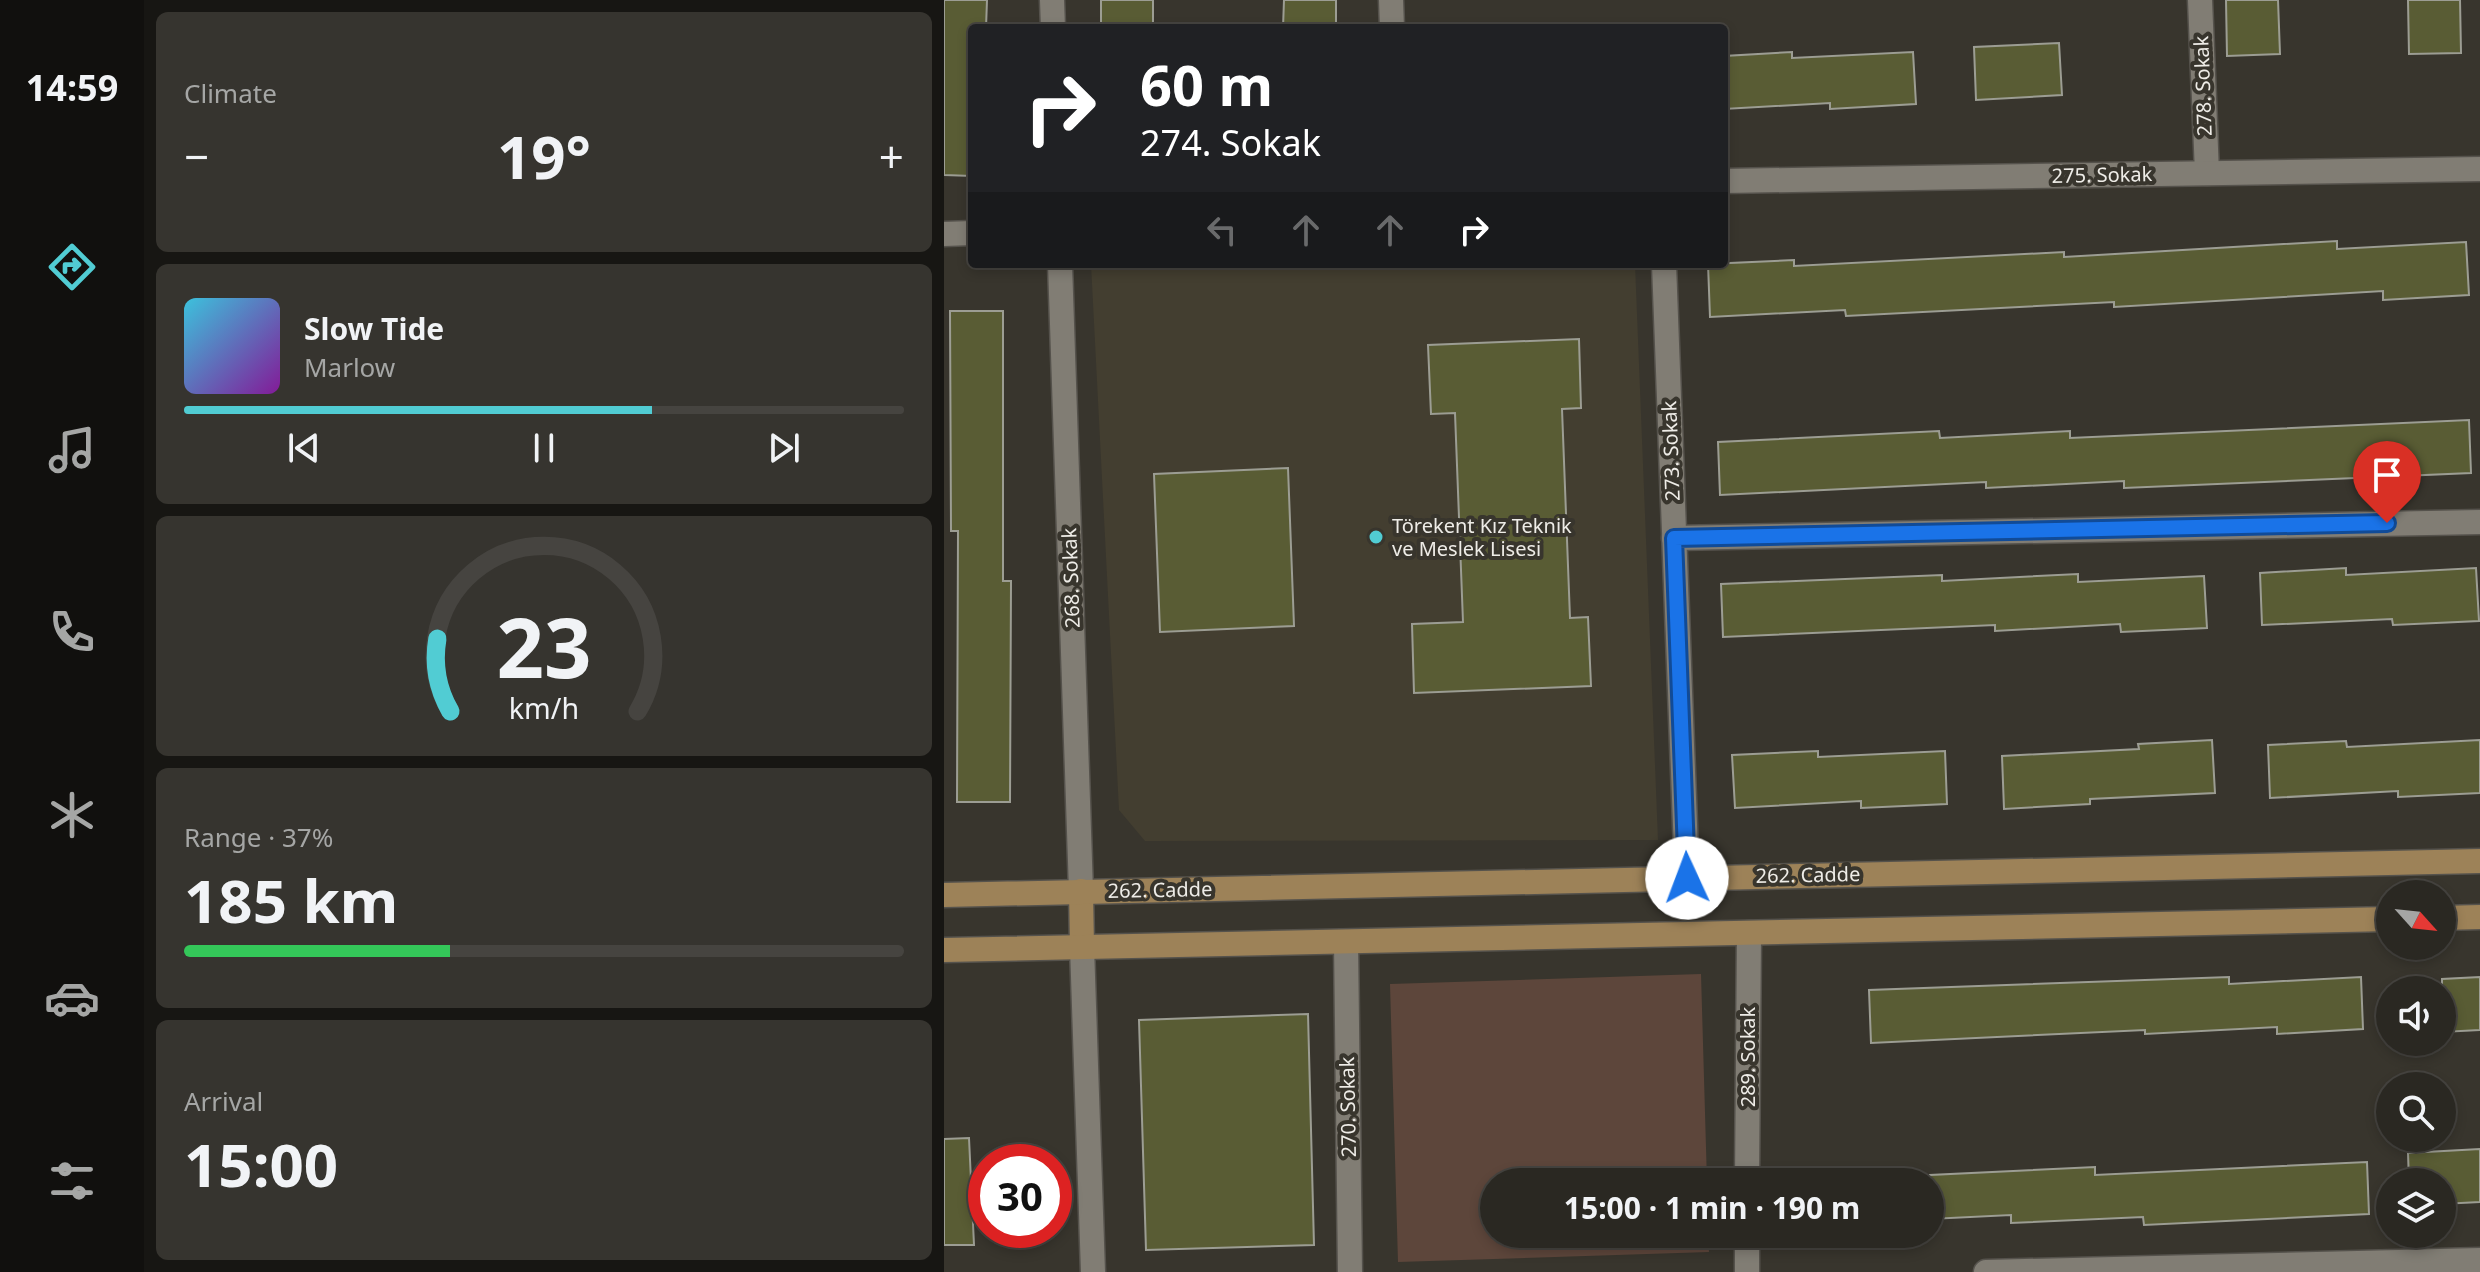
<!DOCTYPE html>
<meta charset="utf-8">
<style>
body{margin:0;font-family:"Noto Sans",sans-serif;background:#36342f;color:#f1f3f6;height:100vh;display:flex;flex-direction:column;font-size:30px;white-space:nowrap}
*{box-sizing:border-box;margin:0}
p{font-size:26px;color:#a5a6a5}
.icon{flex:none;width:44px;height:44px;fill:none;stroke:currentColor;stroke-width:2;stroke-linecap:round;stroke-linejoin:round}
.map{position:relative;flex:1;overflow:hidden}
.sheet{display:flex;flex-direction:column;gap:12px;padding:12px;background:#171613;width:800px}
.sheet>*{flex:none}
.guide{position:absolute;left:24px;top:24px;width:760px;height:244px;border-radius:8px;box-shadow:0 4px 12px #0003,0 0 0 2px #464440;background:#202124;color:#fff;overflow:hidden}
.needle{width:52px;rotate:117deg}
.tools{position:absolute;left:1432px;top:880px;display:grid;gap:16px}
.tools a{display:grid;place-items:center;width:80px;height:80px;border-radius:50%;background:#2a2822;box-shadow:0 4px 12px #0003,0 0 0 2px #464440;font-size:40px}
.speed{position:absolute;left:24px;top:1144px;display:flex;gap:16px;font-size:40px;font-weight:700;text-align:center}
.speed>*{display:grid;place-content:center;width:104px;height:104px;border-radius:50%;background:#2a2822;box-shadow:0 4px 12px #0003,0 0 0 2px #464440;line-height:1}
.speed .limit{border:12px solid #d22;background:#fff;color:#111}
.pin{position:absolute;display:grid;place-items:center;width:68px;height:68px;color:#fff;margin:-82px -34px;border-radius:50% 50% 50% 0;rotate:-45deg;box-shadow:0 0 8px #0007}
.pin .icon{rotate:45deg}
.me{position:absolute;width:88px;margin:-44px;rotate:358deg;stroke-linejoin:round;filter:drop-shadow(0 0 6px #0008)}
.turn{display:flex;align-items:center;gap:28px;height:168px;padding:0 40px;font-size:36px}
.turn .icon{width:104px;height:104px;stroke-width:2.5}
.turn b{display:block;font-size:56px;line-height:68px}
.lanes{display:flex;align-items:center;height:76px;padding:0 40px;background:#0003;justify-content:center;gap:40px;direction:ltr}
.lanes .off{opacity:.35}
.big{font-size:60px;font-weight:700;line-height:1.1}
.sheet .widget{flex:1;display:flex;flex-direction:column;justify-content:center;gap:12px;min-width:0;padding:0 28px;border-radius:12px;background:#36342f}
.sheet .dial{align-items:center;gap:0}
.dial svg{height:208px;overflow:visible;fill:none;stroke:#464440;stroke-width:7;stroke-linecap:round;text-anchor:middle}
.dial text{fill:#f1f3f6;stroke:none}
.song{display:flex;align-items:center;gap:24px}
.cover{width:96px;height:96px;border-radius:12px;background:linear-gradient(135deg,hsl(190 70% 55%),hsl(290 70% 35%))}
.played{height:8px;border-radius:4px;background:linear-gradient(90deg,#51ccd3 65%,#464440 65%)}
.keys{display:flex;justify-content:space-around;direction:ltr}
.heat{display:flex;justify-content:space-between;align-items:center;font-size:44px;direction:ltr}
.charge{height:12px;border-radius:6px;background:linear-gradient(90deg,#34c759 37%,#464440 0)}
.trip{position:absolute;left:536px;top:1168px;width:464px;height:80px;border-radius:40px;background:#2a2822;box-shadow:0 4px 12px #0003,0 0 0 2px #464440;font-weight:700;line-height:80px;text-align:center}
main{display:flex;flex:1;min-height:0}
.tabs{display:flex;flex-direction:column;width:144px;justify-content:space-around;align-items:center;background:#11100e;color:#a5a6a5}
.tabs .icon{width:56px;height:56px}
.tabs .on{color:#51ccd3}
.tabs b{font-size:36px;color:#f1f3f6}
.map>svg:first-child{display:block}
.built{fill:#433e30}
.green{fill:#5d463b}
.building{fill:#595c34;stroke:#9c9d93;stroke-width:2}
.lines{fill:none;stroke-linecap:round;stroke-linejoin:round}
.street-casing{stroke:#55524c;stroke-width:27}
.secondary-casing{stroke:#55524c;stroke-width:27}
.street{stroke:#817d74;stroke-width:24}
.secondary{stroke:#9d8258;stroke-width:24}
.route-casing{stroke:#114b97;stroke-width:20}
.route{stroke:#1a73e8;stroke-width:14}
.poi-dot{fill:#51ccd3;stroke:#38352d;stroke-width:3}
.labels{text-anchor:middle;stroke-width:8;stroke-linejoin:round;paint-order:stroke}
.street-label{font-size:20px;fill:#eeece7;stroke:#38352d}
.poi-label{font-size:20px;fill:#eeece7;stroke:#38352d;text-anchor:start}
</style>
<main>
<nav class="tabs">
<b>14:59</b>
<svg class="icon on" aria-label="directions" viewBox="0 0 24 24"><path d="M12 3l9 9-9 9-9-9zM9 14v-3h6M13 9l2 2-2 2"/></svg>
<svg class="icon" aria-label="music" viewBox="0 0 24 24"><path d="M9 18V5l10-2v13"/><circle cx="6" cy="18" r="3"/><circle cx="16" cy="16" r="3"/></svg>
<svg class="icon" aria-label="phone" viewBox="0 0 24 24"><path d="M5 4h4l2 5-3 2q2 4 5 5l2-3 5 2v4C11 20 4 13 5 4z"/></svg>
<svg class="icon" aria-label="climate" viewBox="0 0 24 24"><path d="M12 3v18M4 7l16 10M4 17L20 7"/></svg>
<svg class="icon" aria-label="car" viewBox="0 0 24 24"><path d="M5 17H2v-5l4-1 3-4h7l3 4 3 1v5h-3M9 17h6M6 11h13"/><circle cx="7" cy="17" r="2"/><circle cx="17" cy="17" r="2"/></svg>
<svg class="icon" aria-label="filters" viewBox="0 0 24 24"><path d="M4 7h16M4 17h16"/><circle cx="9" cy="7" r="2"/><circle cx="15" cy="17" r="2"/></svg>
</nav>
<section class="sheet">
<div class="widget"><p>Climate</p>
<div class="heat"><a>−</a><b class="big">19°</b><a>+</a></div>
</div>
<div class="widget">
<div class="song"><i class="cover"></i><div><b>Slow Tide</b><p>Marlow</p></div></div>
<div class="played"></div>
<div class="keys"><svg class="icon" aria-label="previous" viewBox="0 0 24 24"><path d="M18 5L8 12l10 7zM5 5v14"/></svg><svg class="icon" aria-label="pause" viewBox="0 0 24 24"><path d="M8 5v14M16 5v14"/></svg><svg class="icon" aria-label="next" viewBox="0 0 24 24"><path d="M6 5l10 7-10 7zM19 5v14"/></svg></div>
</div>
<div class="widget dial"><svg viewBox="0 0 100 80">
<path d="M14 69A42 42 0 1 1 86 69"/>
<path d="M14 69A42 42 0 0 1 9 41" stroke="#51ccd3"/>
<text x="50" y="56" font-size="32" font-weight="700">23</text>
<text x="50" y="72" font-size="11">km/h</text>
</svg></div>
<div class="widget"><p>Range · 37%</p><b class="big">185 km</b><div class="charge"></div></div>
<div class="widget"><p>Arrival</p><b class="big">15:00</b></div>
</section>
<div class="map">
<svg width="1536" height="1272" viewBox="0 0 1536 1272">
<rect width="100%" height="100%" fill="#38352d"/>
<path class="built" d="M147,264H691L714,840L201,841L175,810Z"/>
<path class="green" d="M757,974L763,1182H550V1234H764L765,1252L454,1262L446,984Z"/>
<g class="building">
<path d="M0,0H43L42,28H28V176L0,175Z"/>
<rect x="157" y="0" width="52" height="28"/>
<path d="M340,0H392V28H339Z"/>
<path d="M1282,0H1334L1336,54L1283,56Z"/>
<path d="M1464,0H1516L1517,53L1465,54Z"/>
<path d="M1115,43L1118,95L1032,100L1030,47Z"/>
<path d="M848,52V58L969,52L972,104L886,109V103L780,109V56Z"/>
<path d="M1393,241V249L1522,242L1525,295L1439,300V291L1170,307V302L902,316L901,310L766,317L764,264L850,260V266L1120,252V257Z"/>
<path d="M6,311H59V581H67L66,802H13L14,531H7Z"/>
<path d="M635,339L637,408L618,409L626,618L644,617L647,686L470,693L468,624L519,622L511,413L487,414L484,345Z"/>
<path d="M1525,420L1527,473L1180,488V481L1042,488V482L776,495L774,442L995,431L996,438L1126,431V438Z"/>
<path d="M344,468L350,626L216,632L210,474Z"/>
<path d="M1402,568V575L1532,568L1535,621L1449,625L1448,619L1318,625L1316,573Z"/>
<path d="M1134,574V582L1260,576L1263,628L1177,632L1176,624L1051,631V625L779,637L777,584L998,575V581Z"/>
<path d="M1268,740L1271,793L1146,799V804L1060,809L1058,756L1195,749L1194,744Z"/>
<path d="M1536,740V793L1454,797V791L1326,798L1324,745L1402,741L1403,747Z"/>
<path d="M874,751V757L1001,751L1003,804L917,808V801L791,808L788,755Z"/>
<path d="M1285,977V984L1417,977L1419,1029L1333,1034V1027L1201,1034V1030L927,1043L925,990Z"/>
<path d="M1536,977V1030L1498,1032V979Z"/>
<path d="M364,1014L370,1245L202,1250L195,1020Z"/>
<path d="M25,1138L30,1245H0V1139Z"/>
<path d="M1536,1149V1202L1498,1204V1182H1465L1464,1153Z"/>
<path d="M1423,1162L1425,1214L1200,1225L1199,1217L1067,1223V1215L986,1219V1175L1151,1167V1175Z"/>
</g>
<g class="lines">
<g class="street-casing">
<g id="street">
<path d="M108,0L109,28"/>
<path d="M447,0L448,28"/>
<path d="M1256,0L1263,173"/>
<path d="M780,181L1536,169"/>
<path d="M0,234L28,233"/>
<path d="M116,264L137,891"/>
<path d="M720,264L743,878"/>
<path d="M730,538L1536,522"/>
<path d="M402,942L406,1272"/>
<path d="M138,947L149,1272"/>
<path d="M803,1182L805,933"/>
<path d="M803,1272V1234"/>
<path d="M1042,1272L1536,1260"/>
</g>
</g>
<g class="secondary-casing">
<g id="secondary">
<path d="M137,891L138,947"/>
<path d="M0,895L1536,861"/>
<path d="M1498,918L1536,917"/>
<path d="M0,950L1446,919"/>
</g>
</g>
<use href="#street" class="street"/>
<use href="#secondary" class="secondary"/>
</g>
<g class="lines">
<g class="route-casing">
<path id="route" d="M743,878L730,538L1443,523"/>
</g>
<use href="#route" class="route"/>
</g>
<circle class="poi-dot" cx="432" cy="537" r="8"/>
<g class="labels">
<g class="street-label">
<text transform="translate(1259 86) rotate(-92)" y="7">278. Sokak</text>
<text transform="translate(1158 175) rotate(-1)" y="7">275. Sokak</text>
<text transform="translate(727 451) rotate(-92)" y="7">273. Sokak</text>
<text transform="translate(127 578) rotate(-92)" y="7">268. Sokak</text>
<text transform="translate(864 875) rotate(-1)" y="7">262. Cadde</text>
<text transform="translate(216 890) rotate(-1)" y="7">262. Cadde</text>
<text transform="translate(804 1057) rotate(-90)" y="7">289. Sokak</text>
<text transform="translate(404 1107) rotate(-91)" y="7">270. Sokak</text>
</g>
<g class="poi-label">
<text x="448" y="533">Törekent Kız Teknik<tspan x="448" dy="23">ve Meslek Lisesi</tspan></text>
</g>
</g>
</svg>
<div class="tools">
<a><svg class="needle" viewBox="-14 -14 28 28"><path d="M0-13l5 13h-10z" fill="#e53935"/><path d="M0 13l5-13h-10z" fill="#a5a6a5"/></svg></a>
<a><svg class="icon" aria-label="sound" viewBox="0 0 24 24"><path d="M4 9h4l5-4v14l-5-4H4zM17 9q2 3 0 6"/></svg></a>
<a><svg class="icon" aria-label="search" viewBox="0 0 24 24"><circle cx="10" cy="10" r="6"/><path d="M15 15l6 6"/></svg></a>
<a><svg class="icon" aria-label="layers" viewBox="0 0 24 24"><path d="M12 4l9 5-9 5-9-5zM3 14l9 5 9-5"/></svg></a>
</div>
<div class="speed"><div class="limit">30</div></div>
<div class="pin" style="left:1443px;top:523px;background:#d93025"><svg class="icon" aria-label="arrive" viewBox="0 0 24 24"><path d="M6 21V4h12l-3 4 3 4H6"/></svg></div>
<svg class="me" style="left:743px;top:878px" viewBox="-20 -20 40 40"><circle r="19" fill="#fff"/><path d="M0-13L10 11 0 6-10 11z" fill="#1a73e8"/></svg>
<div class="trip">15:00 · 1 min · 190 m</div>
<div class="guide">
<div class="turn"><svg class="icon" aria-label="right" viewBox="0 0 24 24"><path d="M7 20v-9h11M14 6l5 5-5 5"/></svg><div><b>60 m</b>274. Sokak</div></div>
<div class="lanes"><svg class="icon off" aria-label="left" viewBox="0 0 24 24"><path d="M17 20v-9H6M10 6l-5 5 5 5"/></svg><svg class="icon off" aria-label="ahead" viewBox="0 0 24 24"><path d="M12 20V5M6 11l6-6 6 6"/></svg><svg class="icon off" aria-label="ahead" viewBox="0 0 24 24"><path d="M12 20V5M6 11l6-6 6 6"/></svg><svg class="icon" aria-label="right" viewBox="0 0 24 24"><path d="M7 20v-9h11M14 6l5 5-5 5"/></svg></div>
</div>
</div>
</main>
